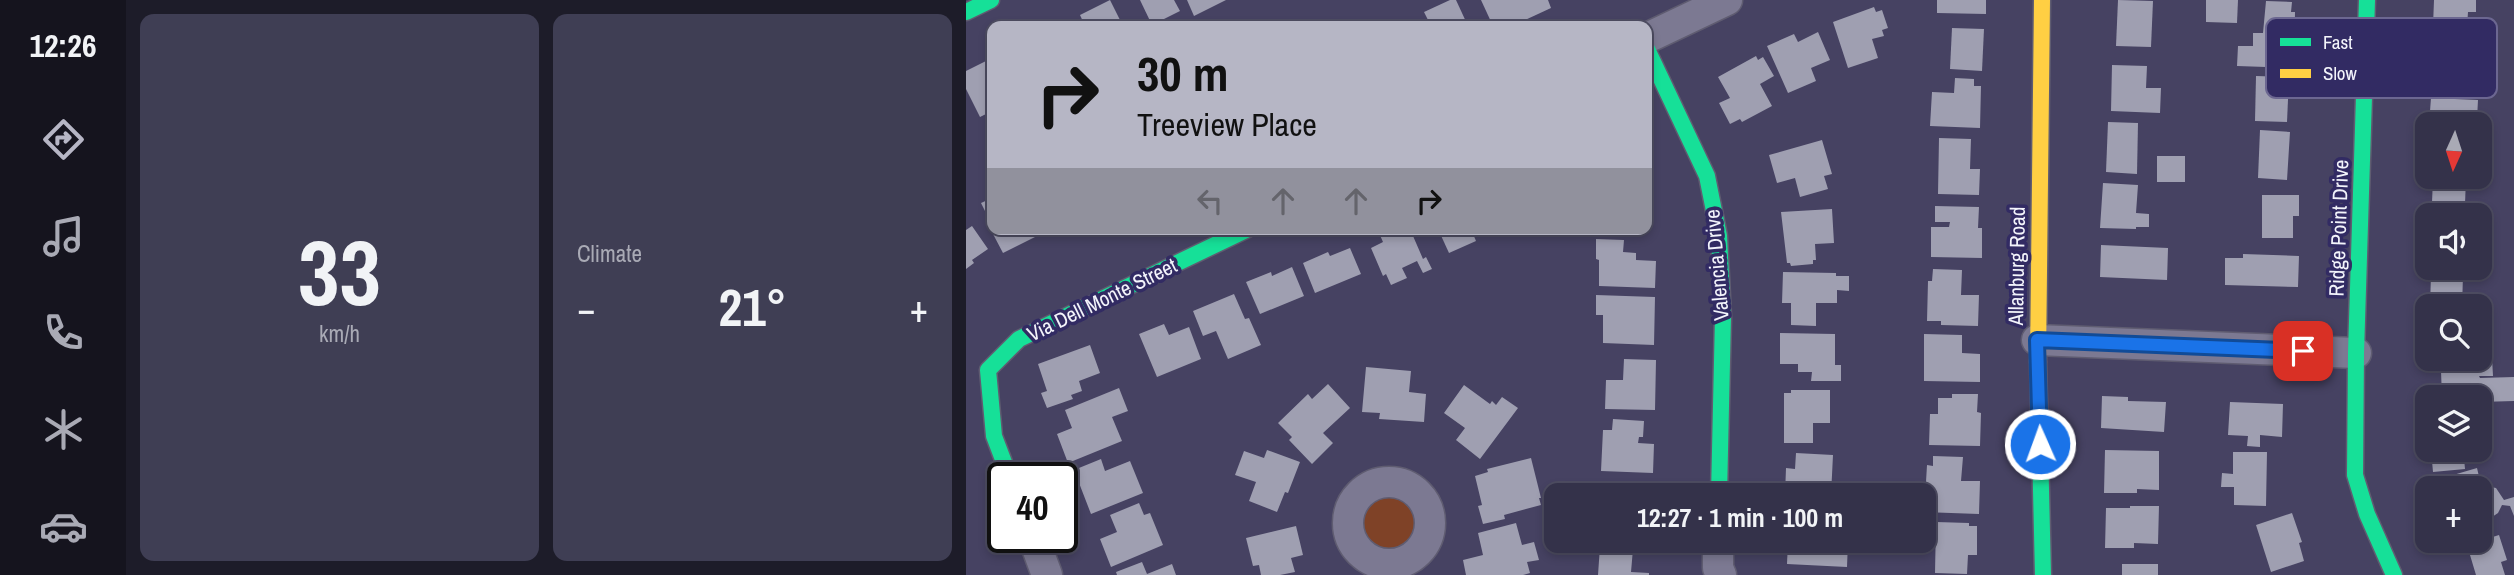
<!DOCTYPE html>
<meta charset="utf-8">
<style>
body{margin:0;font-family:"Archivo Narrow",sans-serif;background:#3f3e54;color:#f1f3f6;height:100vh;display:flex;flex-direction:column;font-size:26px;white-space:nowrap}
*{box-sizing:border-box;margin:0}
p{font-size:23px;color:#a9aab5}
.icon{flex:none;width:38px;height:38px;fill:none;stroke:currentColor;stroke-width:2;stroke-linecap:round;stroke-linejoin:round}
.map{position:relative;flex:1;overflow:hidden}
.details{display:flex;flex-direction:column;gap:14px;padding:14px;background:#1d1c29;width:840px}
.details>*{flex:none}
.top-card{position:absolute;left:21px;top:21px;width:665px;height:214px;border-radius:14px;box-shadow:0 4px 10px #0003,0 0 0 2px #4e4d62;background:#b6b6c5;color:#111;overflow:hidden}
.needle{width:46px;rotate:183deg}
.fabs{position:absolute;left:1449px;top:112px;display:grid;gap:14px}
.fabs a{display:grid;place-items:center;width:77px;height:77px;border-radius:14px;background:#34324a;box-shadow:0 4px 10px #0003,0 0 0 2px #4e4d62;font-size:35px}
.speed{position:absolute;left:21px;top:462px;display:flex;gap:14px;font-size:35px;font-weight:700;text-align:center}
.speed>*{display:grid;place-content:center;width:91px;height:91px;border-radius:50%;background:#34324a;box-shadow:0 4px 10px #0003,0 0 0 2px #4e4d62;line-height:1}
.speed .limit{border:4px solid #111;border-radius:10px;background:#fff;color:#111}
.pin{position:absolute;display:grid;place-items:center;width:60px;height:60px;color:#fff;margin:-30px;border-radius:14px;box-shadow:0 4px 10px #0006}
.me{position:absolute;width:77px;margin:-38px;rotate:358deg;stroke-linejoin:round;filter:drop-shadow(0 0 5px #0008)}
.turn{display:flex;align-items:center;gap:24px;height:147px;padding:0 35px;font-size:32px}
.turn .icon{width:91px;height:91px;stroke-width:2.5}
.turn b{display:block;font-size:49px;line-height:60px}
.lanes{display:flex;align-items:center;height:66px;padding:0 35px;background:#0003;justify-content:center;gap:35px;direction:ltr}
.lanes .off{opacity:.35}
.big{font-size:52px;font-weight:700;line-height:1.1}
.details .widget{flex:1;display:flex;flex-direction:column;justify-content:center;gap:10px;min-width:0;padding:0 24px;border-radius:14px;background:#3f3e54}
.details .dial{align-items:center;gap:0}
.dial b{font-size:91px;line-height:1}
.heat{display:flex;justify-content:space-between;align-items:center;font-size:38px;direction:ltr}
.details .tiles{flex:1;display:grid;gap:14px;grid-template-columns:repeat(2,1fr)}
.trip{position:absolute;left:578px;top:483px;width:392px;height:70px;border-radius:14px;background:#34324a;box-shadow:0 4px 10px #0003,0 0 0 2px #4e4d62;font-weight:700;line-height:70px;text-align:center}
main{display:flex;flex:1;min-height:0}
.dock{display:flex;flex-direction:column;width:126px;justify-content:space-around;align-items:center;background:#15141e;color:#a9aab5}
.dock .icon{width:49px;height:49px}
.dock .active{color:#b6b6c5}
.dock b{font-size:32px;color:#f1f3f6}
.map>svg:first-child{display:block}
.green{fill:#7f4227}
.building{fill:#9f9fb1}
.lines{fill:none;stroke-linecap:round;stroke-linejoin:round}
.street-casing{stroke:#5f5c71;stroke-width:33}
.fast-casing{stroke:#5f5c71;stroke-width:19}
.slow-casing{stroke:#5f5c71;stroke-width:19}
.street{stroke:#7c7992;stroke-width:30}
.fast{stroke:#16e098;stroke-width:16}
.slow{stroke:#ffcf43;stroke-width:16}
.route-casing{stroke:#114b97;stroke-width:18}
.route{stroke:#1a73e8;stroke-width:12}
.labels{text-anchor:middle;stroke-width:7;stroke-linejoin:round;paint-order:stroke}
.street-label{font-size:21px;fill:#f3f4fb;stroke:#322b63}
.key{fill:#322b63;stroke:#6c6791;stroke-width:2}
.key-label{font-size:19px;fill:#f3f4fb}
</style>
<main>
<nav class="dock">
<b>12:26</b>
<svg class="icon active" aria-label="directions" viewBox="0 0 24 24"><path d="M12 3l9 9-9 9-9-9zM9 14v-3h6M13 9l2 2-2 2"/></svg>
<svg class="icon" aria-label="music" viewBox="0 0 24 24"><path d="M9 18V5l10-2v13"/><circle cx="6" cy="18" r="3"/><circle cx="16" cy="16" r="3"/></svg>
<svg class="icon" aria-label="phone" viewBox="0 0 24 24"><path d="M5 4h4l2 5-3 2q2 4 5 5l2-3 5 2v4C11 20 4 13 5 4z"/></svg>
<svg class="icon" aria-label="climate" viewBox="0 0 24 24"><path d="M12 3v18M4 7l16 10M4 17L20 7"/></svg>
<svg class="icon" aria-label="car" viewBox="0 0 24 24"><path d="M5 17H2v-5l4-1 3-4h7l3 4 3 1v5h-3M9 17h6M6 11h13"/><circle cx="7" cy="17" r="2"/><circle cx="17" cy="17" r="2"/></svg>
</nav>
<section class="details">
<div class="tiles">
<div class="widget dial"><b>33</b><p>km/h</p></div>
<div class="widget"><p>Climate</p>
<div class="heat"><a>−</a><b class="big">21°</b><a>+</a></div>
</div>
</div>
</section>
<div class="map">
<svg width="1548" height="575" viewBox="0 0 1548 575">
<rect width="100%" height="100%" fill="#464262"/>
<circle class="green" cx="423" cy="523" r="27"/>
<g class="building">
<path d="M144,0L157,26H119L114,15Z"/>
<path d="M174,0H208L214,11L186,25Z"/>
<path d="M221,0H260L228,16Z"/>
<path d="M484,0H490L502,26H465L458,12Z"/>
<path d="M515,0H582L585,8L546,26H527Z"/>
<path d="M971,0H1020V14L971,13Z"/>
<path d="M1152,0L1187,1L1185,47L1150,46Z"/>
<path d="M1240,0H1272L1271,23L1240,22Z"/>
<path d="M1468,0H1510V12H1502L1501,27L1467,26Z"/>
<path d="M1300,1L1326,2L1325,12H1329L1328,68L1271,66L1272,46H1287V33H1297Z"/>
<path d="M908,7L910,12L916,10L922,28L916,30L918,36L906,39L912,58L882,68L867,22Z"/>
<path d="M986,28L1018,29L1016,71L984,69Z"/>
<path d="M852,32L864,60L845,68L850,81L822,93L801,46L828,34L832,42Z"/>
<path d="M790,56L792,60L797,57L808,76L794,84L806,106L776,122L774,119L764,124L753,103L764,98L752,77Z"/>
<path d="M24,59L26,64V111L14,117L0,89V71Z"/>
<path d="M1146,65L1181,66L1180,88H1195L1194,113L1145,111Z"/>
<path d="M1290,76L1323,77L1321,122L1289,121Z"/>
<path d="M989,78L1008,79V86H1015L1014,128L964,126L966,92L988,93Z"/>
<path d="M1465,98L1512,100L1511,119H1520V139H1514V124H1463Z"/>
<path d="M1142,122L1172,123L1171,174L1140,172Z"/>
<path d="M1294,130L1324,132L1321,180L1292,178Z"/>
<path d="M973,138L1005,139L1004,169H1014L1013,195L972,194Z"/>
<path d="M856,140L866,174L858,176L862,189L834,197L829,178L811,183L803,155Z"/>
<rect x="1191" y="156" width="28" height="26"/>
<path d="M1467,177H1500L1499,204L1466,203Z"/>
<path d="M1137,183L1172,185L1170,213L1183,214V227H1170V229L1134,228Z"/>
<path d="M1296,195H1333V216H1327V238H1296Z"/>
<path d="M26,198V225L15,203Z"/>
<path d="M969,206L1013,207L1012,228H1016V258L965,257V227H983L984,222H969Z"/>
<path d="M866,209L868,243L849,244L850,260H847V264L825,266L824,263H821L815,212Z"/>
<path d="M6,226L22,249L6,260L8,263L0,269V230Z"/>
<path d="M28,229H65L69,237L37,253L27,234L30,233Z"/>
<path d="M417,229H444L457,259L460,257L466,269L457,273L451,261L436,268L441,278L425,285L420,274L417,276L405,248L417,242L413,233Z"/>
<path d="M472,229H505L510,241L483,253Z"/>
<path d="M630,239L658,240L657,252L670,253V260L690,261L689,288L633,286V260L630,259Z"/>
<path d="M1135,245L1202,248L1201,280L1134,277Z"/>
<path d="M384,248L395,274L349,293L337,263L362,252L364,256Z"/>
<path d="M1277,254L1333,256L1332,287L1259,285V258H1277Z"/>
<path d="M326,267L338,296L294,314L280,282L305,272L306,276Z"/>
<path d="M967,269L996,270L995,295H1013L1012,326L975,325V321H961L962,281H966Z"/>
<path d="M817,272L870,273V276H883V291L871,290V303H850V326L825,325V303H816Z"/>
<path d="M1465,275L1497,276L1496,306H1464Z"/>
<path d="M268,294L279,319L283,318L295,345L262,359L250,331L237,336L227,311Z"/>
<path d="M630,295L689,297L688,345L637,343V315H630Z"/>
<path d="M198,324L203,335L223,327L235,359L191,377L173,334Z"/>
<path d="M814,333L869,334V365H875V381H845L846,372H832V364H814Z"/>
<path d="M958,334L996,335V353L1014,354V382L958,381Z"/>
<path d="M1525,339L1527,376H1513L1514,378L1548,377V401L1514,402V397H1476L1475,371L1466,372L1465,359H1514V340Z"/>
<path d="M124,345L134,373L113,381L116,391L105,395L107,399L81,408L75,393L81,391L72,364Z"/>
<path d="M658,359L690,360L689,410L639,409L640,380H657Z"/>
<path d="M400,367L445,371L443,392L460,394L458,422L413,419L414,413L396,412Z"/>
<path d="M362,384L384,408L357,433L367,443L346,464L323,440L326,437L312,423L342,394L346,399Z"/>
<path d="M498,385L524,404L526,401L530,405L536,397L552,408L514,459L490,440L499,428L478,413Z"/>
<path d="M153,388L162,411L146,417L156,441L102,463L91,434L106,428L99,410Z"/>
<path d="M825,390H864V423H847V443H818V393H825Z"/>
<path d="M986,394H1012L1011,412L1015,413L1014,446L963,445L964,414H972V398H986Z"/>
<path d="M1136,396L1162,397V401L1200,402L1198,432L1135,428Z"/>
<path d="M1264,402L1317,404L1316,437L1294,435V447L1281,446L1282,436L1262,435Z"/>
<path d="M647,419L678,421L677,437H673L672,443L688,444L687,473L635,471L637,430H646Z"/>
<path d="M1514,437H1516L1517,456L1498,458L1499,469L1467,472L1465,450H1514Z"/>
<path d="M301,450L334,462L322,493L319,492L311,512L283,501L290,482L269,475L278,451L298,458Z"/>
<path d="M1139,450L1193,451V490L1171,489V493H1138Z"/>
<path d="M1267,452H1301L1300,506L1268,505V487H1255L1256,473L1267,474Z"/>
<path d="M830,453L867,455L865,495H819L820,468L829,469Z"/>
<path d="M967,456L997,457L995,481H1014L1013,514L957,512V495H951L952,482H960L961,465L967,466Z"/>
<path d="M565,458L575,498H573L575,505L538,515L539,519L517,524L512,506L516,505L509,476L522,472L521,469Z"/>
<path d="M135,459L139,471L164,461L177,493L125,514L108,470Z"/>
<path d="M1511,468L1515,485L1530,488L1538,500L1548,497V516L1544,506L1536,505L1532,513L1523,519L1526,530L1514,534V488H1472L1470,480Z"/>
<path d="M647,483L676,484V488H685V495H646Z"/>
<path d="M173,503L178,515L184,513L197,545L145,567L134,539L151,532L144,515Z"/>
<path d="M1164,506H1193L1192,544L1168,543V548H1139L1140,508H1164Z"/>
<path d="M1326,513L1336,542L1333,543L1338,561L1305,572L1290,525Z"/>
<path d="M970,522L1003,523V526H1011V555H1002L1001,574L969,573Z"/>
<path d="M550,523L556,545L568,542L573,560L561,562L564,573L557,575H500L497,560L517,555L512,533Z"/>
<path d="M330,526L337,555L325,558L329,572L314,575H295L293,565L287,566L280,538Z"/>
<path d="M1533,535L1541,560L1535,562L1539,575H1510L1501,545Z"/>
<path d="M822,541H882L881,567L821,564Z"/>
<path d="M634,546L667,549L665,572L683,573V575H632Z"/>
<path d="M176,562L181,574L206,564L210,575H151L150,572Z"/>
<rect x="1156" y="564" width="36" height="11"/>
</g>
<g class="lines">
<g class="street-casing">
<g id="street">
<path d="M681,38L761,0"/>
<path d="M1071,340L1390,353"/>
<circle cx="423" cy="523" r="41"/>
<path d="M67,537L81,575"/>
<path d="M752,541V568L755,575"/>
</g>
</g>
<g class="fast-casing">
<g id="fast">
<path d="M1401,0L1390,353L1389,475L1401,514L1428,575"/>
<path d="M0,12L25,0"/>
<path d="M681,49L741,176L753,236L757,317L753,495"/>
<path d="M1072,362L1077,575"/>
<path d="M44,478L28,436L22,370L53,339L282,229"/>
</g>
</g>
<g class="slow-casing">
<path id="slow" d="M1072,362L1076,0"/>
</g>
<use href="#street" class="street"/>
<use href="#fast" class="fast"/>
<use href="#slow" class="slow"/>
</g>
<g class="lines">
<g class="route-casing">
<path id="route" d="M1074,444L1071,340L1337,351"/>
</g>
<use href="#route" class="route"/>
</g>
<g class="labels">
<g class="street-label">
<text transform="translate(1373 228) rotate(-88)" y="7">Ridge Point Drive</text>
<text transform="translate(751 265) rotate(-95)" y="7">Valencia Drive</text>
<text transform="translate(1051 266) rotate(-89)" y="7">Allanburg Road</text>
<text transform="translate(136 300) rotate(-26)" y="7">Via Dell Monte Street</text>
</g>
</g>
<rect x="1300" y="18" width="231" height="80" rx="10" class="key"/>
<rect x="1314" y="38" width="31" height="8" fill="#16e098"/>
<rect x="1314" y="69" width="31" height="9" fill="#ffcf43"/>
<g class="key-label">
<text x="1357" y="49">Fast</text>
<text x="1357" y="80">Slow</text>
</g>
</svg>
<div class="fabs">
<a><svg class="needle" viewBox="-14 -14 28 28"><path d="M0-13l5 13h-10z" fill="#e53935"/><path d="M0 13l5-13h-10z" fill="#a9aab5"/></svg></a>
<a><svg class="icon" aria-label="sound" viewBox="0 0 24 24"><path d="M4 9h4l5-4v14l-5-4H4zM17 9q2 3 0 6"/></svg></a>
<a><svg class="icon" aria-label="search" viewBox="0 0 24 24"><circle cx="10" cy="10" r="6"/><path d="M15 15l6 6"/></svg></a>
<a><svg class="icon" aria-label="layers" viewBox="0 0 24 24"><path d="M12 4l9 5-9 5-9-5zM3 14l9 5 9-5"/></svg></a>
<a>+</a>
</div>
<div class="speed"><div class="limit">40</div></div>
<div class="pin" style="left:1337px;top:351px;background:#d93025"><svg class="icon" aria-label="arrive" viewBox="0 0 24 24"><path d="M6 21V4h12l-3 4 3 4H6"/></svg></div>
<svg class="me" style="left:1074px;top:444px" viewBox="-20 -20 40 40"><circle r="17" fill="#1a73e8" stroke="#fff" stroke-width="3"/><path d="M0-11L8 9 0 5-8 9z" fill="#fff"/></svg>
<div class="trip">12:27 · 1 min · 100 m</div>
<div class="top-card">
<div class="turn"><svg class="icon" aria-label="right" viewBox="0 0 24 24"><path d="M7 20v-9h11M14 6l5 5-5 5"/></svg><div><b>30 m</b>Treeview Place</div></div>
<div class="lanes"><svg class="icon off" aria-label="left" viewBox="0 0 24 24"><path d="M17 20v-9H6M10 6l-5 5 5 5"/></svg><svg class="icon off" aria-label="ahead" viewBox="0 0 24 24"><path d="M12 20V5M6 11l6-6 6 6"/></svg><svg class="icon off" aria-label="ahead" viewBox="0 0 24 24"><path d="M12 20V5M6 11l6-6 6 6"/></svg><svg class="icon" aria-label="right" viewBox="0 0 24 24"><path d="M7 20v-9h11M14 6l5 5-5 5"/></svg></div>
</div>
</div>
</main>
